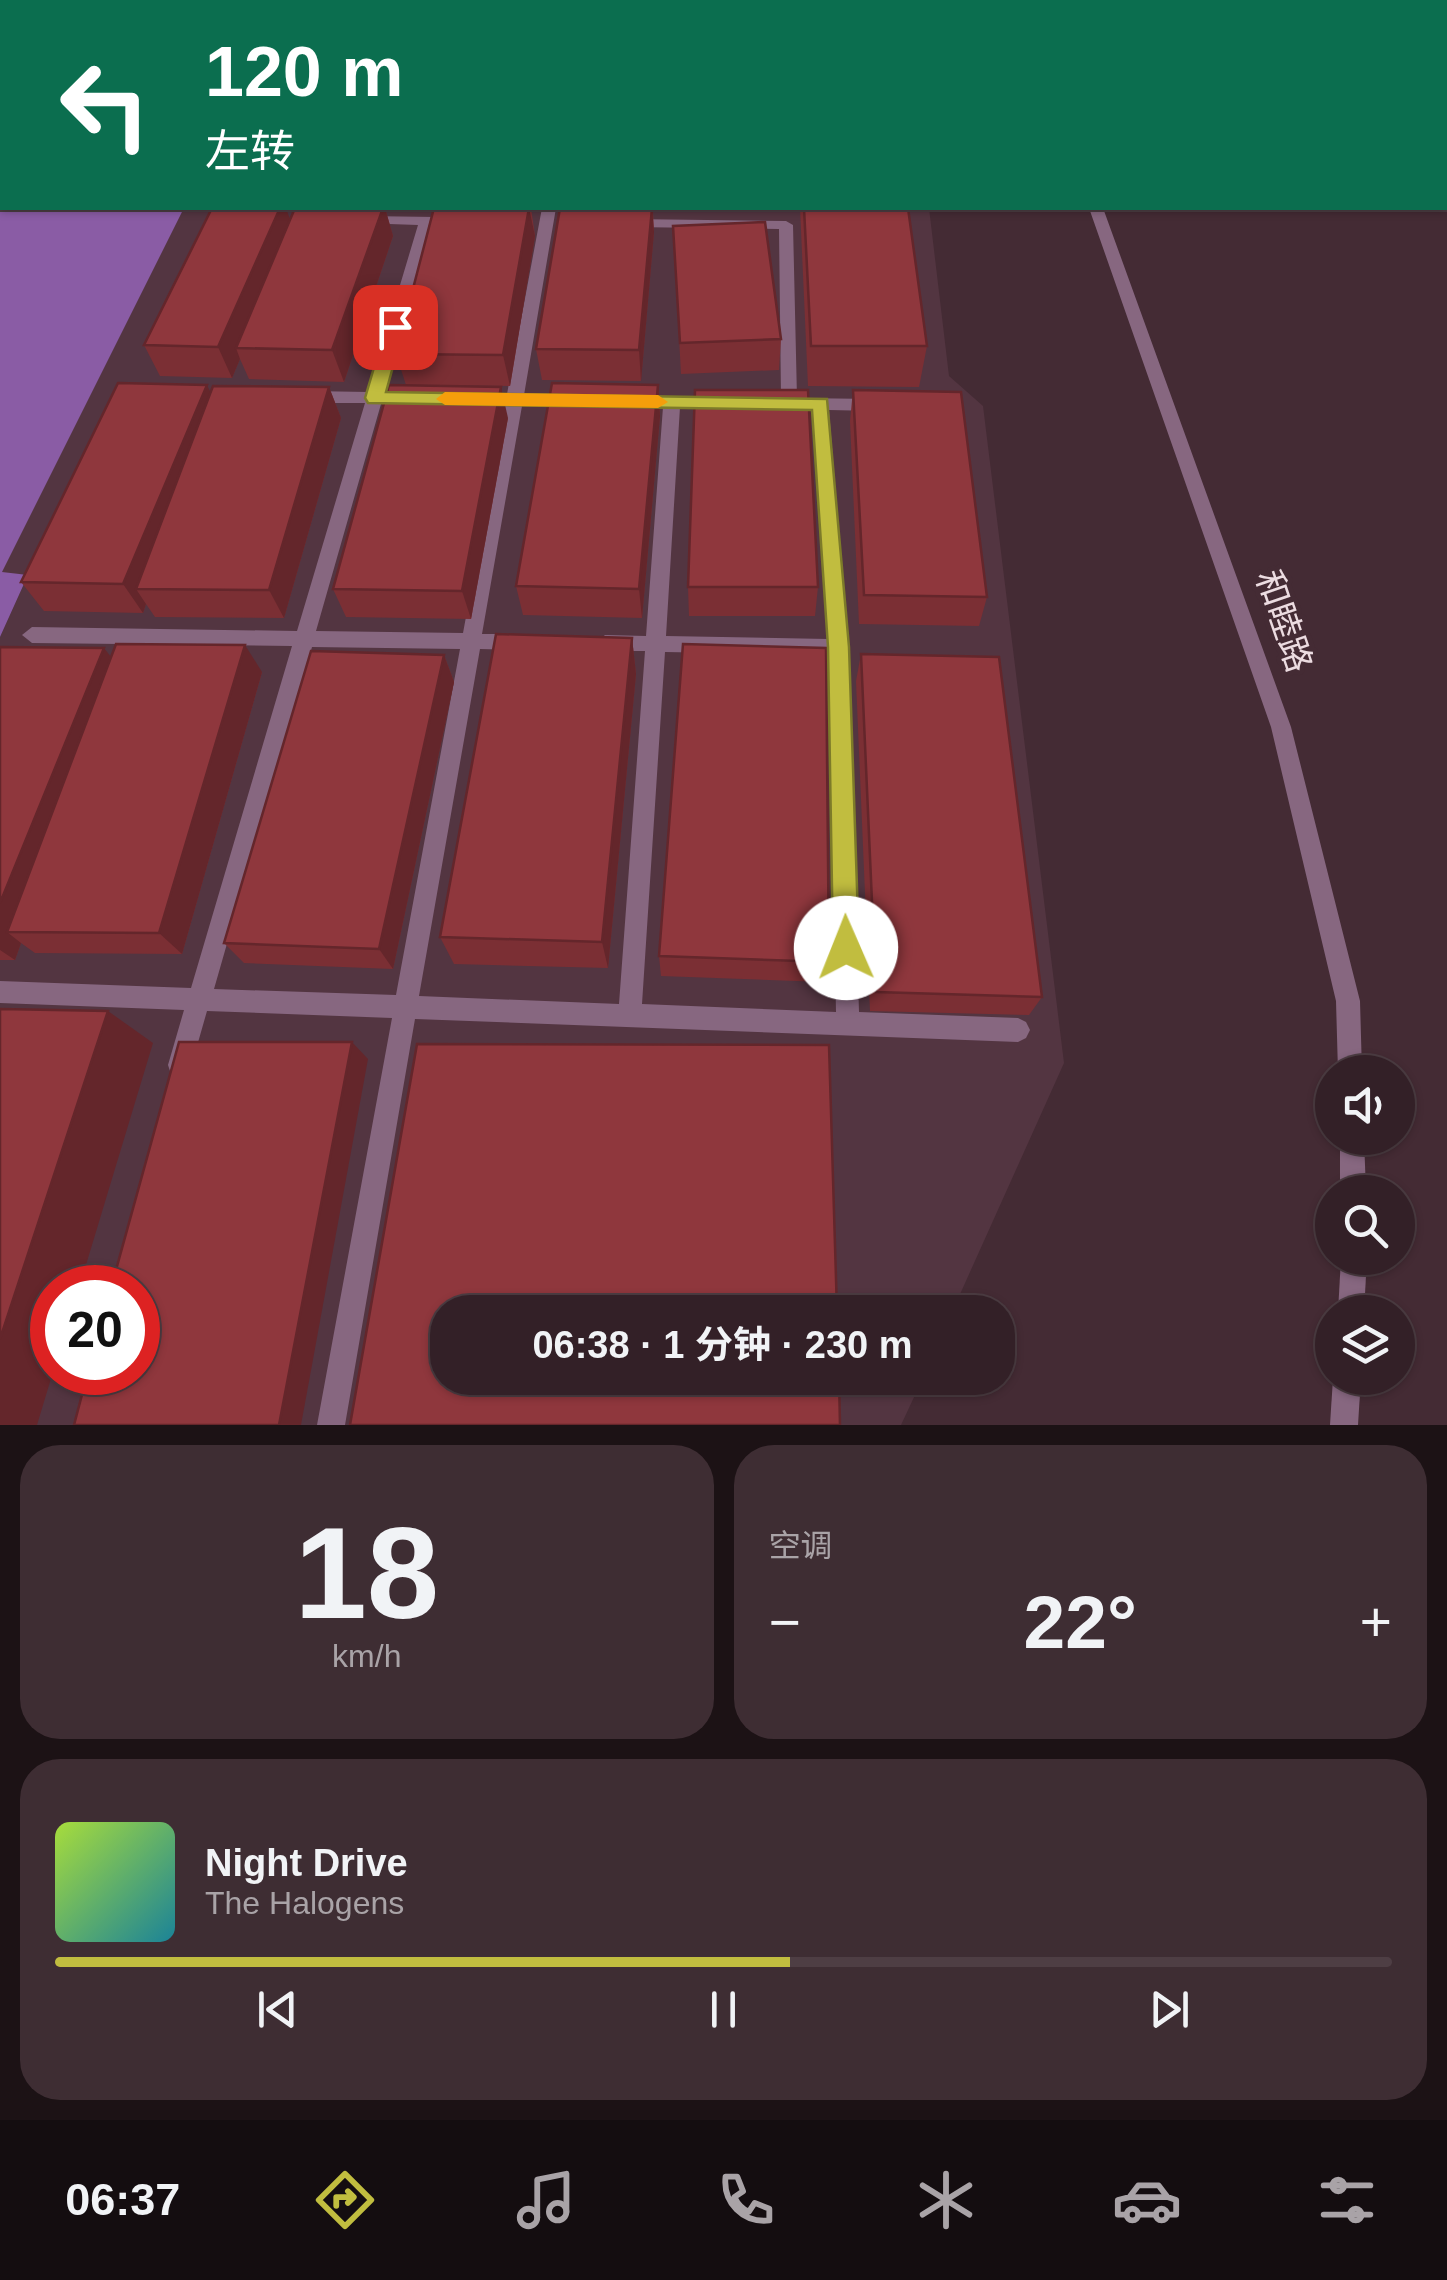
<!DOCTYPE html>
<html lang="zh">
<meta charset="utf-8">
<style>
body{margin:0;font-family:Helvetica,"Noto Sans SC",sans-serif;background:#3e2d33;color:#f1f3f6;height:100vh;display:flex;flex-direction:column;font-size:38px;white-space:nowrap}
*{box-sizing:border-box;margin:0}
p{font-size:32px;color:#a9a3a7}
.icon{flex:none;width:55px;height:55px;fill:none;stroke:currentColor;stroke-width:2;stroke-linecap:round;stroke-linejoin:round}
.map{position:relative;height:1425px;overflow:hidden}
.sheet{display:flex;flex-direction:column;gap:20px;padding:20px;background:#1c1215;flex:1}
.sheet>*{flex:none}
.banner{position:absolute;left:0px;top:0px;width:1448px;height:210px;box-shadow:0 2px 8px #0004,0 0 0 2px #4e3e44;background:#0b6e4f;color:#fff;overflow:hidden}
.fabs{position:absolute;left:1315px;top:1055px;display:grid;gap:20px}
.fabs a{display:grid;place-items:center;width:100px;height:100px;border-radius:50%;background:#332027;box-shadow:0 2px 8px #0004,0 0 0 2px #4e3e44;font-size:50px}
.speed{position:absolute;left:30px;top:1265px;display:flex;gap:20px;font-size:50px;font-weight:700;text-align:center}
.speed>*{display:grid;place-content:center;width:130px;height:130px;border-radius:50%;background:#332027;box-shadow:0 2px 8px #0004,0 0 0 2px #4e3e44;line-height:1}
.speed .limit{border:15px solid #d22;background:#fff;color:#111}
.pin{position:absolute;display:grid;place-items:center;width:85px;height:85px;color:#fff;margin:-42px;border-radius:20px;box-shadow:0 5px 15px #0006}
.me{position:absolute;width:110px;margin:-55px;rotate:359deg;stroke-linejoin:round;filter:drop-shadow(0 0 8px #0008)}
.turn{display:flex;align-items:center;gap:35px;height:210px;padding:0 40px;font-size:45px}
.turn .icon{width:130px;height:130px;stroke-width:2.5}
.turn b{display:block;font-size:70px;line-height:85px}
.big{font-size:75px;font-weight:700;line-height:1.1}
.sheet .card{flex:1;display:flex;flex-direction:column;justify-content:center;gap:15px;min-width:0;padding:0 35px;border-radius:40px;background:#3e2d33}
.sheet .dial{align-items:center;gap:0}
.dial b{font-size:130px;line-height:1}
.song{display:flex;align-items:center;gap:30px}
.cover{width:120px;height:120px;border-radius:15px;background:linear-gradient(135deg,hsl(80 70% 55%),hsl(190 70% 35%))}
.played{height:10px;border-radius:5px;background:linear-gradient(90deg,#c1bd3f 55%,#4e3e44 55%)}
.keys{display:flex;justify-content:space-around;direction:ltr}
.heat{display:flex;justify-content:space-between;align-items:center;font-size:55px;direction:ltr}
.sheet .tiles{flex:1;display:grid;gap:20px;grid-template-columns:1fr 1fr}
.card:last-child{grid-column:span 2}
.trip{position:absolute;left:430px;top:1295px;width:585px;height:100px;border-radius:40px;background:#332027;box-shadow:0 2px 8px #0004,0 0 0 2px #4e3e44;font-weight:700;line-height:100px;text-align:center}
.tabs{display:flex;height:160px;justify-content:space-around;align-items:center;background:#140d10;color:#a9a3a7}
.tabs .icon{width:70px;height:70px}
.tabs .on{color:#c1bd3f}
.tabs b{font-size:45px;color:#f1f3f6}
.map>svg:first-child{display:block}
.built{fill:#533541;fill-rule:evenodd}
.water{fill:#8a5ca5}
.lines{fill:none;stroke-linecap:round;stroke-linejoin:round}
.lane{fill:#876780;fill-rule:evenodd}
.street{fill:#876780;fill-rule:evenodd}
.wall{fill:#7b2f34}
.shaded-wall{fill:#64262b}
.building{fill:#8f373d;stroke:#64262b;stroke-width:2.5}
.route{fill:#c1bd3f;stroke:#7d7b29;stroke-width:2.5}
.slow{fill:#f59e0b}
.labels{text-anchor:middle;stroke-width:10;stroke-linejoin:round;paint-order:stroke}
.street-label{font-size:35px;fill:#ecdce1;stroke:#442b34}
</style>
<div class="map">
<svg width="1447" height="1425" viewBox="0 0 1447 1425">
<rect width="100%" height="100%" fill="#442b34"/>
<path class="built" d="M184,208H929L949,376L983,406L1064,1063L952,1312H448V1378H923L901,1425H0V637L28,575L1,573ZM52,1288H138V1372H52Z"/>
<path class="water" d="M0,0H327L2,2V208H184L2,572L28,575L0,637Z"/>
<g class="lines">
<g class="lane">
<rect x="572" y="0" width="12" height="2"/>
<path d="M542,208H556L524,395H575L583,401L575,407L522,406L482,634H521L531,642L521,650L480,649L419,996L619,1004L645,651H605L595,643L605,635L646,636L663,407H634L626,401L628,397L720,396L728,402L720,408L680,407L666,636L828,639L812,409H784L776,403L781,398L779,229L630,227L623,223L630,219L786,221L793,225L797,398L875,399L883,405L875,411L829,410L848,647L859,1012L1018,1018L1026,1022L1030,1030L1026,1038L1018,1042L415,1019L345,1425H317L392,1018L207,1011L189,1074L180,1077L171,1074L168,1065L184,1010L0,1003V981L191,988L292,646L32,643L22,635L32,627L297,631L365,403H309L301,397L309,391L368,392L418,225L360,223V217L365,216L436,217L443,221L432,225L384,392L393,398L391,402L381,404L316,631L463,633L505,406L496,400L498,396L507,394ZM312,647L460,649L396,995L214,989ZM665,652L829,655L836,1012L642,1004Z"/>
</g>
<g class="street">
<rect x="1005" y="0" width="12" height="2"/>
<path d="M1089,208H1103L1291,727L1360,1001L1362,1072H1338L1336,1001L1271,727Z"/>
<path d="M1340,1138H1364L1366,1192H1340Z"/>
<path d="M1341,1258H1367L1364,1312H1338Z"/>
<path d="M1333,1378H1361L1358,1425H1330Z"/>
</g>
</g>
<g class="wall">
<path d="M295,208H531L535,236L510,386L406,385L396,354L433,209L385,208L393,236L344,382L249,379L240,359L232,378L160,376L144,345L290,219Z"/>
<path d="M560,208H761V212L653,211L654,232L641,381L542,380L536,349Z"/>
<path d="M800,208H908L927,346L919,387L808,386Z"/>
<path d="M673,226L781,339L779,370L681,374Z"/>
<path d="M658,385L660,416L642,618L523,615L516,586Z"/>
<path d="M329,387L341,418L284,618L155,617L146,604L143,613L44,611L21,582L210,392Z"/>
<path d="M853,390L987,597L979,626L859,624L850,421Z"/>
<path d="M508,418L471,619L346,617L333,589Z"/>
<path d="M688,587H818L815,616H689Z"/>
<path d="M632,638L636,674L608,968L454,964L440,937Z"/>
<path d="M0,647L262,672L182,954L35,953L21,943L15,960H0Z"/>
<path d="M861,654L1042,997L1029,1015L870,1011L856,681Z"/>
<path d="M444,655L454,682L393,969L244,963L224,943Z"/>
<path d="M659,956L829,962L824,982L661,976Z"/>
</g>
<g class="shaded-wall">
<path d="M280,208H286L294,231L236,348L240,359L232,378L218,347Z"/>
<path d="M383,208H385L393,236L344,382L332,350Z"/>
<path d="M529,208L535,236L510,386L503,355Z"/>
<path d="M652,208L654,232L641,381L639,350Z"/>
<path d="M207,385L222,416L136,589L146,604L143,613L123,584Z"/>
<path d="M658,385L660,416L642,618L639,589Z"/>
<path d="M329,387L341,418L284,618L269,590Z"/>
<path d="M501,387L508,418L471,619L462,591Z"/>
<path d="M632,638L636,674L608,968L602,942Z"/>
<path d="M245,645L262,672L182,954L159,933Z"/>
<path d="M104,648L126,676L7,932L21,943L15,960L0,950V903Z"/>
<path d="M444,655L454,682L393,969L379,949Z"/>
<path d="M108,1011L153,1043L79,1288H52L53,1372L37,1425H0V1339Z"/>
<path d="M352,1042L368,1059L301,1425H279Z"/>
</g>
<g class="building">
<path d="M212,208H280L218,347L144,345Z"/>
<path d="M295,208H383L332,350L236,348Z"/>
<path d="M434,208H529L503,355L396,354Z"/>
<path d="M560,208H652L639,350L536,349Z"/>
<path d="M804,208H908L927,346H811Z"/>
<path d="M765,222L781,339L680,343L673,226Z"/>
<path d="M118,383L207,385L123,584L21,582Z"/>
<path d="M552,383L658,385L639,589L516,586Z"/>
<path d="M389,385L501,387L462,591L333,589Z"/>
<path d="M213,386L329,387L269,590L136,589Z"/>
<path d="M695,390H808L818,587H688Z"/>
<path d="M853,390L961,392L987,597L864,595Z"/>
<path d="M496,634L632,638L602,942L440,937Z"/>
<path d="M116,644L245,645L159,933L7,932Z"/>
<path d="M683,644L826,648L829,962L659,956Z"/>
<path d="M0,647L104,648L0,903Z"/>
<path d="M311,651L444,655L379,949L224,943Z"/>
<path d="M861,654L999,657L1042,997L876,992Z"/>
<path d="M0,1009L108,1011L0,1339Z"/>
<path d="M179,1042H352L279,1425H74L88,1372H138V1288H111Z"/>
<path d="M417,1044L829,1045L837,1312H448V1378H839L840,1425H350Z"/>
</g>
<path class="route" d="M395,321L404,327L386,392L827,399L849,647L859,948L855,957L846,961L837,957L833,948L828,647L812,410L368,403L365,398L386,327Z"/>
<path class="slow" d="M445,392L658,395L668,402L658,408L445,405L436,399Z"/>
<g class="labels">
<g class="street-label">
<text transform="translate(1284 621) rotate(71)" y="12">和睦路</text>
</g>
</g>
</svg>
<div class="fabs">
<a><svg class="icon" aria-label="sound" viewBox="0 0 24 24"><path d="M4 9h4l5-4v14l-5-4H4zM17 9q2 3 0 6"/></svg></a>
<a><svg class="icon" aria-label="search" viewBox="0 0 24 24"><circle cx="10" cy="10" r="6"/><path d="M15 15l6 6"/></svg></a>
<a><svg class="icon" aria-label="layers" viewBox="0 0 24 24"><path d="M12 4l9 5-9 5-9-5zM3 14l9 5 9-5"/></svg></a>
</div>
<div class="speed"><div class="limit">20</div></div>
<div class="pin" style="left:395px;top:327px;background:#d93025"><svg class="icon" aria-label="arrive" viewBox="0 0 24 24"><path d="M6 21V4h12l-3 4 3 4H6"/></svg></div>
<svg class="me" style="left:846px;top:948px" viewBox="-20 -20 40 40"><circle r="19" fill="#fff"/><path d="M0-13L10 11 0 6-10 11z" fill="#c1bd3f"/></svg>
<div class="trip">06:38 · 1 分钟 · 230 m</div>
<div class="banner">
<div class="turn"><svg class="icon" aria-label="left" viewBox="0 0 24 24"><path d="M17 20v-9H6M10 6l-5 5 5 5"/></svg><div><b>120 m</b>左转</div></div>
</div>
</div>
<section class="sheet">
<div class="tiles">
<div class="card dial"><b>18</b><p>km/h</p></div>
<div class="card"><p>空调</p>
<div class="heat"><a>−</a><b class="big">22°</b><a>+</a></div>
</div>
<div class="card">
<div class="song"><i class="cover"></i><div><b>Night Drive</b><p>The Halogens</p></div></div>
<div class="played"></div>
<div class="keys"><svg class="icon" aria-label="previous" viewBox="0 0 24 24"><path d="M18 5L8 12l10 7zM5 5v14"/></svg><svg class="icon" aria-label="pause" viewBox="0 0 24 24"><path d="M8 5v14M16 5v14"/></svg><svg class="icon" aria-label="next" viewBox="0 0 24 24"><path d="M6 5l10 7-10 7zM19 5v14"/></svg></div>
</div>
</div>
</section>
<nav class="tabs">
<b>06:37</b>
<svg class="icon on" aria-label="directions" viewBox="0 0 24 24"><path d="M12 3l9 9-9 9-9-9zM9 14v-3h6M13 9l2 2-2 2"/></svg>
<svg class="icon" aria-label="music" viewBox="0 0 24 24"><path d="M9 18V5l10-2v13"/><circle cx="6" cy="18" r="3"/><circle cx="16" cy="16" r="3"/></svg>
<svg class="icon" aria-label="phone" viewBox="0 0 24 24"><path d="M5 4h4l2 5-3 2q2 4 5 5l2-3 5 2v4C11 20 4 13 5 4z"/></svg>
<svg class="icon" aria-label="climate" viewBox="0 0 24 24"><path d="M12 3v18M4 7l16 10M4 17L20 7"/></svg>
<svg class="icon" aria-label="car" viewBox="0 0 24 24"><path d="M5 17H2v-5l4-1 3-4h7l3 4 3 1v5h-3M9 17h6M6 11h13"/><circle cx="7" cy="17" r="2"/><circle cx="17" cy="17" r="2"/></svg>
<svg class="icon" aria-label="filters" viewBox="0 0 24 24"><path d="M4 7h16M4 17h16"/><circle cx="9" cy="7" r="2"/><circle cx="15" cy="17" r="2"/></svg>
</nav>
